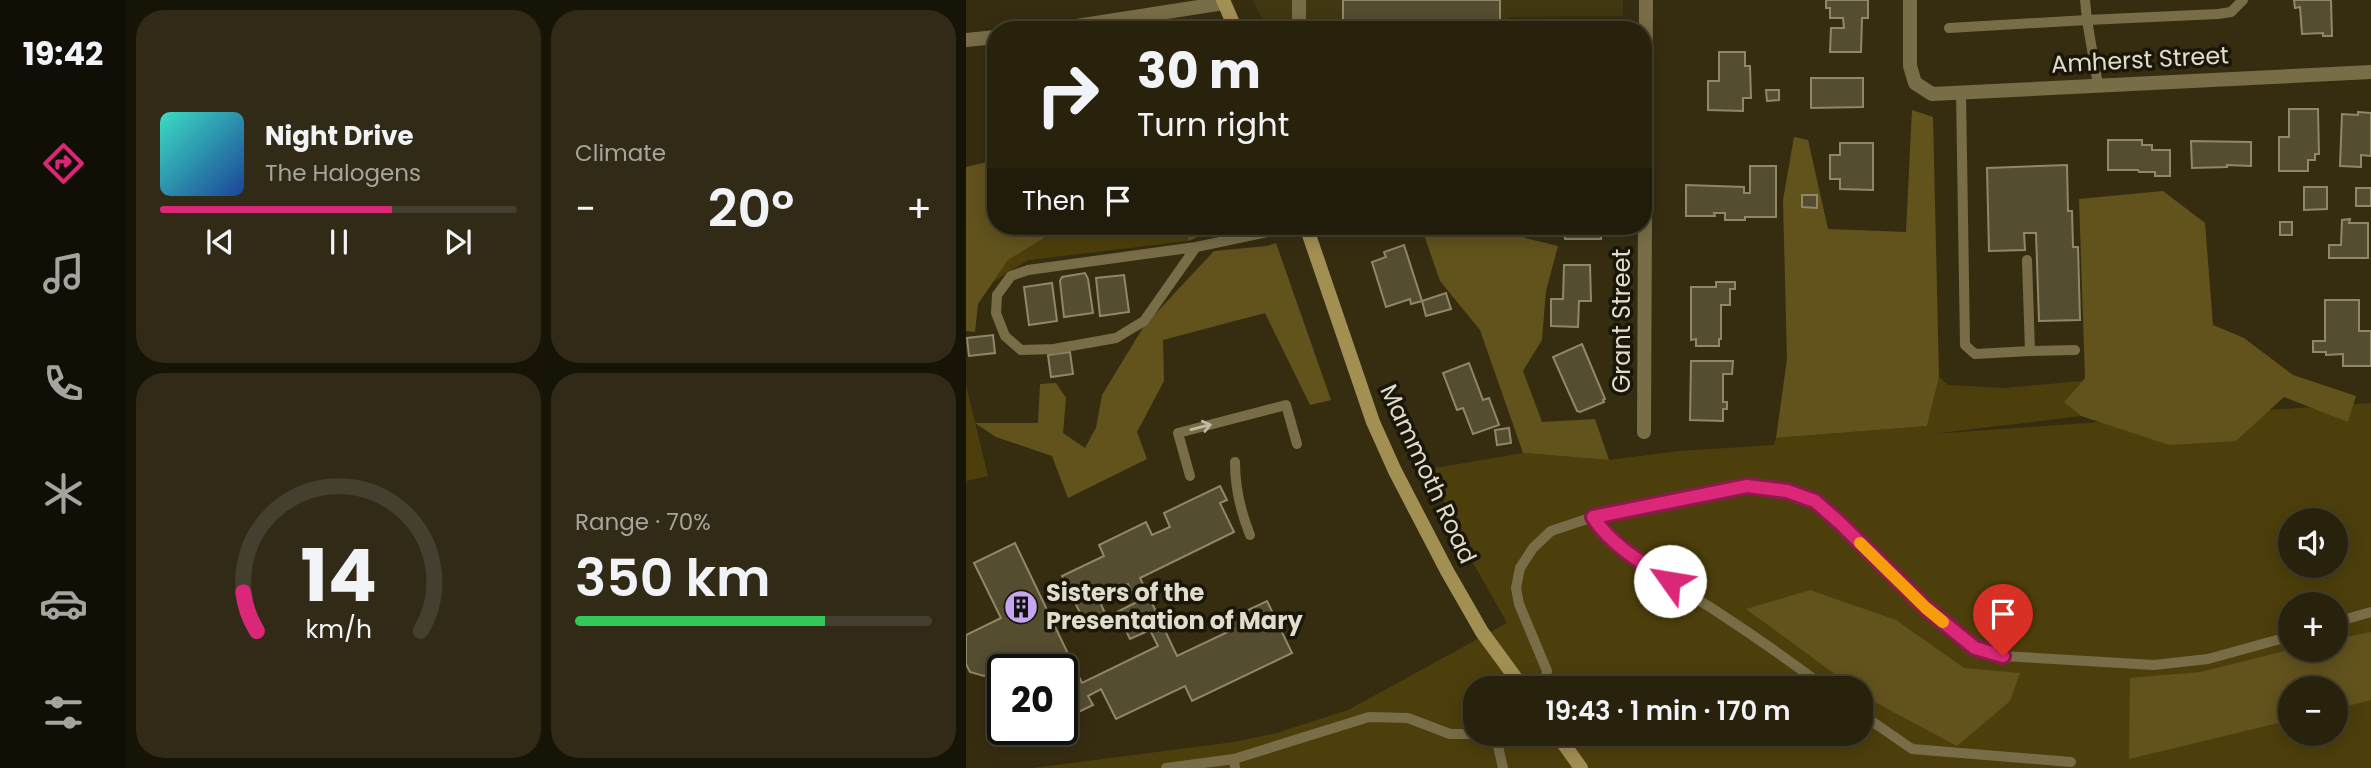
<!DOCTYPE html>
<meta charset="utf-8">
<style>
body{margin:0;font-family:Poppins,sans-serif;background:#302a16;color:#f1f3f6;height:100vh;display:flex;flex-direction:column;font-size:26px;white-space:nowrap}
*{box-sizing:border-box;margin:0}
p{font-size:23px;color:#a5a49d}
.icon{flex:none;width:38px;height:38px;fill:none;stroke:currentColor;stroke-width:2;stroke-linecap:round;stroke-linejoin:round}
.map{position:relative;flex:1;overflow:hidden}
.sheet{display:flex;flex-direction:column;gap:10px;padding:10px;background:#161307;width:840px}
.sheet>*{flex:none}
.hud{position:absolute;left:21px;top:21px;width:665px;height:214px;border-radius:28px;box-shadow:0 4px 18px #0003,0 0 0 2px #443f2e;background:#28220d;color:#f1f3f6;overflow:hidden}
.buttons{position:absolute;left:1312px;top:508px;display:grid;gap:14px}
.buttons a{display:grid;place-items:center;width:70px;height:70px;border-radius:50%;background:#28220d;box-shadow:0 4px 18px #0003,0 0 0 2px #443f2e;font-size:35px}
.speed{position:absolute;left:21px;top:654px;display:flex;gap:14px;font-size:35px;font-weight:700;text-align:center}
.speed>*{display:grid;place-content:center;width:91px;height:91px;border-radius:50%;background:#28220d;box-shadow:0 4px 18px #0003,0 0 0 2px #443f2e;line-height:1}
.speed .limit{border:4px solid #111;border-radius:10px;background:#fff;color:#111}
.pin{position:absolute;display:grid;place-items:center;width:60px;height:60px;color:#fff;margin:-72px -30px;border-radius:50% 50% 50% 0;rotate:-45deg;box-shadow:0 0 7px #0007}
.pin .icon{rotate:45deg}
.me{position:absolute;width:77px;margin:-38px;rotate:302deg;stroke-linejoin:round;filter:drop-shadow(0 0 5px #0008)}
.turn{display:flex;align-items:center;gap:24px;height:147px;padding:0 35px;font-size:32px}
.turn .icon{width:91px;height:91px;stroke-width:2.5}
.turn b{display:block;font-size:49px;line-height:60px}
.then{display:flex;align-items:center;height:66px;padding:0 35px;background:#0003;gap:14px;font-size:26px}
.big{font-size:52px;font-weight:600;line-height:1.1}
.sheet .widget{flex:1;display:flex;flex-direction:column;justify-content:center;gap:10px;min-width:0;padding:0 24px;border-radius:28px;background:#302a16}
.sheet .dial{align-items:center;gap:0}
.dial svg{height:182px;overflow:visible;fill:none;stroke:#443f2e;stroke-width:7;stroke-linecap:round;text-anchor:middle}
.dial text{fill:#f1f3f6;stroke:none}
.song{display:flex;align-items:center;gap:21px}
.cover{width:84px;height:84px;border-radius:10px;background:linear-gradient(135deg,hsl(170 70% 55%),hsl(220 70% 35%))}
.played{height:7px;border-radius:4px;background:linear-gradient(90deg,#db2777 65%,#443f2e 65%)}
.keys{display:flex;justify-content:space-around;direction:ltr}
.heat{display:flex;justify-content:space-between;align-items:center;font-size:38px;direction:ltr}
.charge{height:10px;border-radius:5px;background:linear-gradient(90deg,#34c759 70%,#443f2e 0)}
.sheet .tiles{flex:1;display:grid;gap:10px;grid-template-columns:repeat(2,1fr)}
.trip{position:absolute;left:497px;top:676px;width:410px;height:70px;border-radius:28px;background:#28220d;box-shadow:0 4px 18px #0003,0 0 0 2px #443f2e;font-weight:600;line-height:70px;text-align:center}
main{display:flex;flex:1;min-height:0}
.tabs{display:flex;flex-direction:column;width:126px;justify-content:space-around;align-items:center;background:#100e05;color:#a5a49d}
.tabs .icon{width:49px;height:49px}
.tabs .active{color:#db2777}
.tabs b{font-size:32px;color:#f1f3f6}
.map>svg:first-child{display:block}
.built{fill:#413712}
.green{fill:#4d3f0b;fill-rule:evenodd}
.forest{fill:#62531d}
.building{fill:#554d30;stroke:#908668;stroke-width:2}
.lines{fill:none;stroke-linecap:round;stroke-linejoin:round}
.lane{stroke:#786d47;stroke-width:10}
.street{stroke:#786d47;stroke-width:14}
.secondary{stroke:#a28f52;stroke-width:14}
.oneway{stroke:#c2bba4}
.route-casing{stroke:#8e194d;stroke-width:18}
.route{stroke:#db2777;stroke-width:12}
.slow{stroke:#f59e0b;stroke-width:12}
.labels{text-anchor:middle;stroke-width:7;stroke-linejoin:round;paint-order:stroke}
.street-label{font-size:24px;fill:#e1dccc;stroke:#1a160a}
.poi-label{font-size:24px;font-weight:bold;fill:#e1dccc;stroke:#1a160a;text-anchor:start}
</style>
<main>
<nav class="tabs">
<b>19:42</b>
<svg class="icon active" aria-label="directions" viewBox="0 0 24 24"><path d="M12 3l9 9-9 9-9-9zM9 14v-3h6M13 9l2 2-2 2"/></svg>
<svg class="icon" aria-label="music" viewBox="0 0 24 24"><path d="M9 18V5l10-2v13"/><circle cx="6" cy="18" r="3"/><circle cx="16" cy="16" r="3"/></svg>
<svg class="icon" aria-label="phone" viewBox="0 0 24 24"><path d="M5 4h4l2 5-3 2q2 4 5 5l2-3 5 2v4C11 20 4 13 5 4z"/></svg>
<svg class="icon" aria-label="climate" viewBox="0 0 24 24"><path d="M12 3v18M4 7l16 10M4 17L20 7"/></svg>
<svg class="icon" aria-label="car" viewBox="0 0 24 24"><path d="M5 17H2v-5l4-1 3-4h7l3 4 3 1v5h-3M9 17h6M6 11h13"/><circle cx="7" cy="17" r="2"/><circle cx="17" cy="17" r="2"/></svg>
<svg class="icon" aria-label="filters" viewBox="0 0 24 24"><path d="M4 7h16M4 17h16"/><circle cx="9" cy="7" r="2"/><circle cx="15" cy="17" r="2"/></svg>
</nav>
<section class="sheet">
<div class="tiles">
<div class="widget">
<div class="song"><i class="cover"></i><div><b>Night Drive</b><p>The Halogens</p></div></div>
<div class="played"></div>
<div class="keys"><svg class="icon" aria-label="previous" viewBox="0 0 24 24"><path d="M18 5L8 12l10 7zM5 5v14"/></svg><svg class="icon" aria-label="pause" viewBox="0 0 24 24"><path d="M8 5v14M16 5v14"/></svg><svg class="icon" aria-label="next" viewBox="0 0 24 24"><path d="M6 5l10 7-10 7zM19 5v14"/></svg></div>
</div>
<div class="widget"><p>Climate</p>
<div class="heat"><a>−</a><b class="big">20°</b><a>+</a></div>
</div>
<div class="widget dial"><svg viewBox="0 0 100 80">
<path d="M14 69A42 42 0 1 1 86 69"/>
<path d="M14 69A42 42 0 0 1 8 52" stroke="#db2777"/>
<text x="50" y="56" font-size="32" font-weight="700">14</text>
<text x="50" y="72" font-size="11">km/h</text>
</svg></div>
<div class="widget"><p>Range · 70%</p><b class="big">350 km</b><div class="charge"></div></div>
</div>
</section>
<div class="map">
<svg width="1405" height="768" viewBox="0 0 1405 768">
<rect width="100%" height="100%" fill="#362d11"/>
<path class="built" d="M287,0H657V16L543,17L542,30H301Z"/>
<g class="green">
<path d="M98,226H224L222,241L62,260L27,282L42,260Z"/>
<path d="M973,377L982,385L1038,388L1116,381L1098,402L1115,416L965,434L1405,403V768H67L268,742L311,733L382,710L541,623L505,559L463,469L557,453L643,460L713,451L808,445L810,438L961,426ZM1325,520H1370V565H1325ZM1325,604H1370V649H1325ZM509,688H894V733H509ZM1325,688H1370V733H1325Z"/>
<path d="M0,385L22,476L0,481Z"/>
</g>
<g class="forest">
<path d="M946,110L967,117L973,377L961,426L810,438L821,359L817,200L828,137L842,140L862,229L940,232Z"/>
<path d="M30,160V226H98L42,260L12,304L9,332L0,331V167Z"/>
<path d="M1197,191L1239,223L1247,325L1278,338L1327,375L1390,396L1382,422L1318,397L1270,441L1203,445L1115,416L1098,402L1119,378L1113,199Z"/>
<path d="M224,226H260L222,241Z"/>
<path d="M455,226H556L559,238L592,246L580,291L576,340L557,371L576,422L629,419L643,460L557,453L514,330L474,281Z"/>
<path d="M310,243L365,400L344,405L299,313L197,340L198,381L171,432L181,459L102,498L86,456L30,437L9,423H72L74,384L90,383L100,398L97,433L119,448L130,428L136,395L178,326L248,251L301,246Z"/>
<path d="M844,590L930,620L998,668L1054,673L1044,701L991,746L903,699L894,692V688H888L780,609Z"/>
<path d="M1405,632V700L1370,709V688H1325V720L1163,759L1164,678L1234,672L1327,649H1370V639Z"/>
</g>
<g class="building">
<path d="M377,0H534V30H481V27L477,30H426V20H377Z"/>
<path d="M860,0H902V18H896L895,52H864L865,28H878L877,18H864V8H860Z"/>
<path d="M1328,0H1365L1366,36H1357V33L1336,34L1334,7L1329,8Z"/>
<path d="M595,23H642V30H594Z"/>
<path d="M753,52H779V66H784L785,98H777V111L742,110V81H753Z"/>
<path d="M845,78H897V107L845,108Z"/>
<path d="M800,90H813V100L801,101Z"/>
<path d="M1323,109H1352L1353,154H1349V160H1342V171H1313V137H1323Z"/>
<path d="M1392,112L1405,113V156L1395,155V167L1374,166L1376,114L1392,115Z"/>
<path d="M1142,140H1176V145H1186V150H1204V176H1189V172H1173L1172,170H1142Z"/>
<path d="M1225,141L1285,142V166L1261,165V167L1226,168Z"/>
<path d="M874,143H907V190L874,189V179H864V155H874Z"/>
<path d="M1101,165L1102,211H1106L1107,247H1112L1114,320L1073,321L1070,233H1058L1059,250L1023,251L1021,168Z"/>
<path d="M784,166H810V217H779V220H759V213H748L749,216H720V185L778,187V193H784Z"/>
<path d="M1338,187H1361V209L1338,210Z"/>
<rect x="1390" y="188" width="15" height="18"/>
<path d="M836,195H851V208L836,207Z"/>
<path d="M1384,219L1383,223H1402V258H1363V245H1375L1376,220Z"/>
<rect x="1314" y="222" width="12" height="13"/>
<rect x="599" y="226" width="36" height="13"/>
<path d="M438,245L456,301L445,304L444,299L420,307L406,262L420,257L418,252Z"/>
<path d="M598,265H624L625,301H613L612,327L585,326V299H597Z"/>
<path d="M119,273L122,279L127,313L98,317L94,281L96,277Z"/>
<path d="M158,275L163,312L134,316L130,278Z"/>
<path d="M750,282H769V289H764V305H755V339H753V346H730V339L725,340V287H750Z"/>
<path d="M86,283L91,321L63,325L58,287Z"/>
<path d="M480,293L485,309L460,316L456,301Z"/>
<path d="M1359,300H1393V331H1405V366H1377V354L1360,355V352H1347V341H1359Z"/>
<path d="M27,335L29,353L3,356L1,338Z"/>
<path d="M616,344L639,399L637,400L638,402L614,412L611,411L587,357Z"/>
<path d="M104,352L107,374L85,377L82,355Z"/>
<path d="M725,361H767L766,374H757V402H761V409H757V421L724,420Z"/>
<path d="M503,363L517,400L523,398L533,425L507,434L497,408L491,410L477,373Z"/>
<path d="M543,428L545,443L531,445L529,430Z"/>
<path d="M254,486L261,500L254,503L268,532L174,578L211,656L268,629L263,619L301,601L326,653L226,701L219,686L150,719L135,689L122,696L127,705L96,720V670H59L54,659L18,676L4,672L0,664V635L35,618L8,563L49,543L116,683L192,646L184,630L164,639L151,612L171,602L162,584L132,598L139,613L119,623L96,576L138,556L133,545L180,522L186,535L204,527L198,513Z"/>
<path d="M36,696L37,721H36L26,702Z"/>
</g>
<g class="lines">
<g class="lane">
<path d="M983,28L1121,20L1119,0"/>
<path d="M1132,85L1121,20L1252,14L1265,12L1277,0"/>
<path d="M995,92L999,345L1009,354L1064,351L1061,260"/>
<path d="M230,247L178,321L150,338L88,349L55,350L39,336L30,313L31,295L45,276L62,270L230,247L330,226"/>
<path d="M1064,351L1109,350"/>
<path d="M269,462C269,488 274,510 284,535"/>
<path d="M224,476L212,433L320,405L331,444"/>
<path d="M627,517C650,555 712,586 750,611C787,635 824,661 860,688"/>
<path d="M1370,622L1405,612"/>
<path d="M579,683L581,671L553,604L550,588L554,568L567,548L585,531L627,517L781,486L821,491L849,501L874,523L960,608L1009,648L1037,656L1188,665L1242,659L1325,636"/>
<path d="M894,713L946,749L1105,762"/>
<path d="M529,733L537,768"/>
<path d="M268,759L403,717L442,718L484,734H505L509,731"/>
<path d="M200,768L268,759L269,768"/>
</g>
<g class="street">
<path d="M944,0V66L949,83L966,94L1405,72"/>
<path d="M85,30L258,3"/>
<path d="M333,30V0"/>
<path d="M0,40L30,37"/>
<path d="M678,432L680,0"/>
</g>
<g class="secondary">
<path d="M257,0L270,30"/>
<path d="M340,226L407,422L429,471L481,571L516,632L557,688"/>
<path d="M590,733L615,768"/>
</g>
</g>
<defs><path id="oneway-shaft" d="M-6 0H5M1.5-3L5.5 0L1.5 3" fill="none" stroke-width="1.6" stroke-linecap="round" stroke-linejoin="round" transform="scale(1.75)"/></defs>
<use class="oneway" href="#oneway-shaft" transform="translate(235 427) rotate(-14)"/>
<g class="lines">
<g class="route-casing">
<path id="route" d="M704,581C676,563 645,545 627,517L781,486L821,491L849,501L874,523L960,608L1009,648L1037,656"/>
</g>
<use href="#route" class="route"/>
<path class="slow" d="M894,543L960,608L977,622"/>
</g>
<defs>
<g id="building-disc" transform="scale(1.75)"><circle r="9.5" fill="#c5a7f1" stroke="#1a160a"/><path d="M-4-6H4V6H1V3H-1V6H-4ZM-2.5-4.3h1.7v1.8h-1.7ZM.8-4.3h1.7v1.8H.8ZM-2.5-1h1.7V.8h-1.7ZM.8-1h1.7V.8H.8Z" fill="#111"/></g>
</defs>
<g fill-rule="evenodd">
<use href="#building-disc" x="55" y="607"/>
</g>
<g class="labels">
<g class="street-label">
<text transform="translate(1174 60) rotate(-3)" y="8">Amherst Street</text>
<text transform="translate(656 321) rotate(-90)" y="8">Grant Street</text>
<text transform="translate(462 474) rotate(65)" y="8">Mammoth Road</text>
</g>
<g class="poi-label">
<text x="80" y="601">Sisters of the<tspan x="80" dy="28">Presentation of Mary</tspan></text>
</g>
</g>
</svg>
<div class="buttons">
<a><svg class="icon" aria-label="sound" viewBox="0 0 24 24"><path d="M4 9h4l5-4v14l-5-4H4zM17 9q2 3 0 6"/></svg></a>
<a>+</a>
<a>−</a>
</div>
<div class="speed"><div class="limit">20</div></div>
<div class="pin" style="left:1037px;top:656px;background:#d93025"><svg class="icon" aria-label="arrive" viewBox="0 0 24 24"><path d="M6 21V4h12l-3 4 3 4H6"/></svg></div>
<svg class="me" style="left:704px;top:581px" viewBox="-20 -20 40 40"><circle r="19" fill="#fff"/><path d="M0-13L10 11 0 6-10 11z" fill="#db2777"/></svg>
<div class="trip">19:43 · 1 min · 170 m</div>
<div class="hud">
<div class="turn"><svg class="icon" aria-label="right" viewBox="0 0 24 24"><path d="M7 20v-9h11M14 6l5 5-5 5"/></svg><div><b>30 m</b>Turn right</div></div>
<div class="then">Then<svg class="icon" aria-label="arrive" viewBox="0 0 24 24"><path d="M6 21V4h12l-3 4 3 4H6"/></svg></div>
</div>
</div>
</main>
